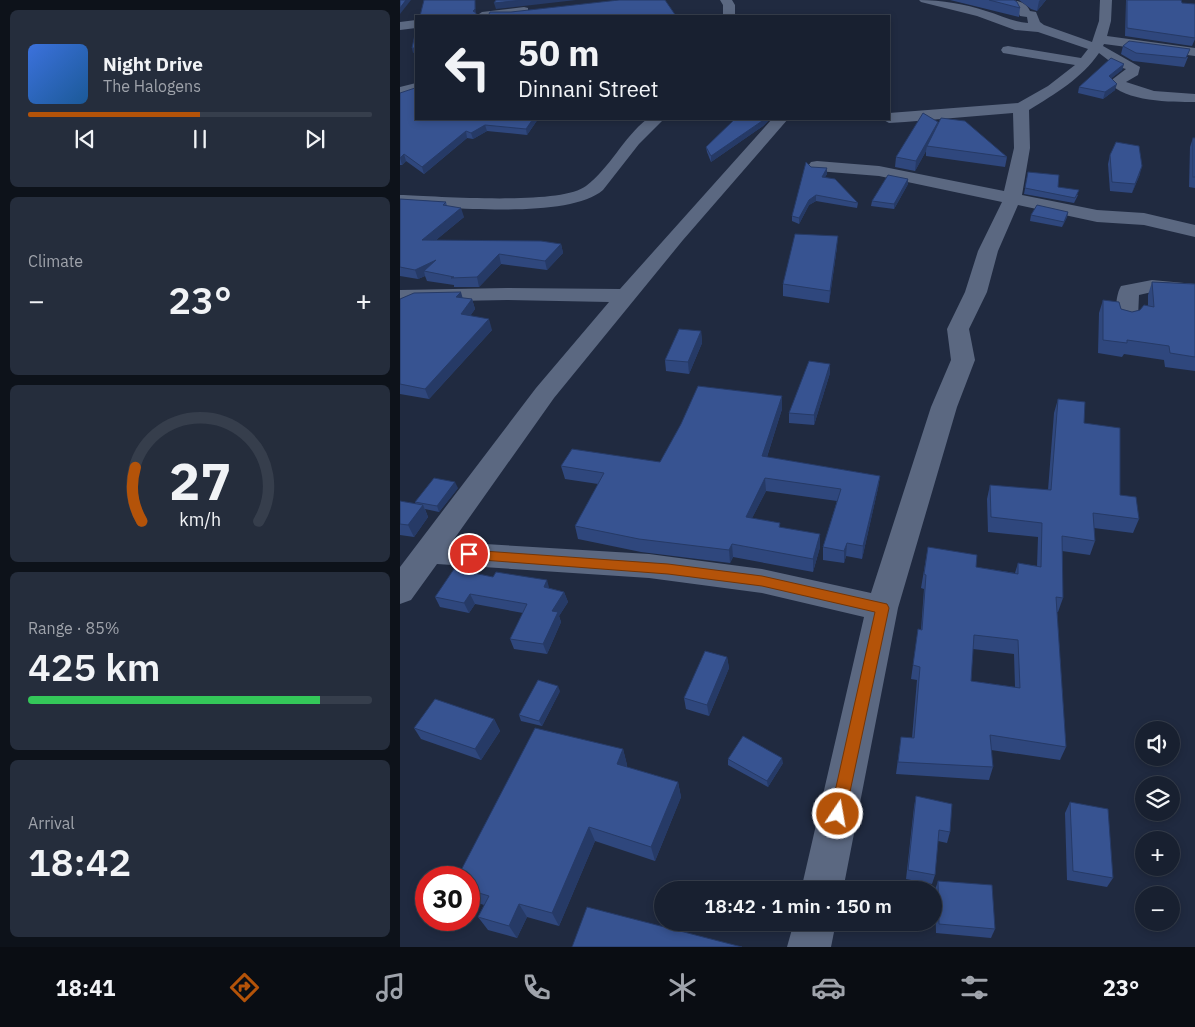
<!DOCTYPE html>
<meta charset="utf-8">
<style>
body{margin:0;font-family:"IBM Plex Sans",sans-serif;background:#252d3c;color:#f1f3f6;height:100vh;display:flex;flex-direction:column;font-size:19px;white-space:nowrap}
*{box-sizing:border-box;margin:0}
p{font-size:16px;color:#9fa3ab}
.icon{flex:none;width:28px;height:28px;fill:none;stroke:currentColor;stroke-width:2;stroke-linecap:round;stroke-linejoin:round}
.map{position:relative;flex:1;overflow:hidden}
.side{display:flex;flex-direction:column;gap:10px;padding:10px;background:#0d121a;width:400px}
.side>*{flex:none}
.top-card{position:absolute;left:15px;top:15px;width:475px;height:105px;border-radius:0px;box-shadow:0 2px 8px #0003,0 0 0 1px #363e4c;background:#182030;color:#f1f3f6;overflow:hidden}
.controls{position:absolute;left:735px;top:721px;display:grid;gap:10px}
.controls a{display:grid;place-items:center;width:45px;height:45px;border-radius:50%;background:#182030;box-shadow:0 2px 8px #0003,0 0 0 1px #363e4c;font-size:25px}
.speed{position:absolute;left:15px;top:866px;display:flex;gap:10px;font-size:25px;font-weight:700;text-align:center}
.speed>*{display:grid;place-content:center;width:65px;height:65px;border-radius:50%;background:#182030;box-shadow:0 2px 8px #0003,0 0 0 1px #363e4c;line-height:1}
.speed .limit{border:8px solid #d22;background:#fff;color:#111}
.pin{position:absolute;display:grid;place-items:center;width:42px;height:42px;color:#fff;margin:-21px;border:2px solid #fff;border-radius:50%;box-shadow:0 1px 5px #0007}
.me{position:absolute;width:55px;margin:-28px;rotate:12deg;stroke-linejoin:round;filter:drop-shadow(0 0 4px #0008)}
.turn{display:flex;align-items:center;gap:18px;height:105px;padding:0 20px;font-size:22px}
.turn .icon{width:65px;height:65px;stroke-width:2.5}
.turn b{display:block;font-size:35px;line-height:42px}
.big{font-size:38px;font-weight:600;line-height:1.1}
.side .card{flex:1;display:flex;flex-direction:column;justify-content:center;gap:8px;min-width:0;padding:0 18px;border-radius:8px;background:#252d3c}
.side .dial{align-items:center;gap:0}
.dial svg{height:130px;overflow:visible;fill:none;stroke:#363e4c;stroke-width:7;stroke-linecap:round;text-anchor:middle}
.dial text{fill:#f1f3f6;stroke:none}
.song{display:flex;align-items:center;gap:15px}
.cover{width:60px;height:60px;border-radius:8px;background:linear-gradient(135deg,hsl(220 70% 55%),hsl(210 70% 35%))}
.played{height:5px;border-radius:2px;background:linear-gradient(90deg,#b45309 50%,#363e4c 50%)}
.keys{display:flex;justify-content:space-around;direction:ltr}
.heat{display:flex;justify-content:space-between;align-items:center;font-size:28px;direction:ltr}
.charge{height:8px;border-radius:4px;background:linear-gradient(90deg,#34c759 85%,#363e4c 0)}
.trip{position:absolute;left:254px;top:881px;width:288px;height:50px;border-radius:25px;background:#182030;box-shadow:0 2px 8px #0003,0 0 0 1px #363e4c;font-weight:600;line-height:50px;text-align:center}
.tab-bar{display:flex;height:80px;justify-content:space-around;align-items:center;background:#0a0d13;color:#9fa3ab}
.tab-bar .icon{width:35px;height:35px}
.tab-bar .on{color:#b45309}
.tab-bar b{font-size:22px;color:#f1f3f6}
main{display:flex;flex:1;min-height:0}
.map>svg:first-child{display:block}
.lines{fill:none;stroke-linecap:round;stroke-linejoin:round}
.minor{fill:#5b6881;fill-rule:evenodd}
.tertiary{fill:#5b6881;fill-rule:evenodd}
.wall{fill:#2f477d;fill-rule:evenodd}
.shaded-wall{fill:#263a66}
.building{fill:#375391;stroke:#263a66;fill-rule:evenodd}
.route{fill:#b45309;stroke:#753606}
</style>
<main>
<section class="side">
<div class="card">
<div class="song"><i class="cover"></i><div><b>Night Drive</b><p>The Halogens</p></div></div>
<div class="played"></div>
<div class="keys"><svg class="icon" aria-label="previous" viewBox="0 0 24 24"><path d="M18 5L8 12l10 7zM5 5v14"/></svg><svg class="icon" aria-label="pause" viewBox="0 0 24 24"><path d="M8 5v14M16 5v14"/></svg><svg class="icon" aria-label="next" viewBox="0 0 24 24"><path d="M6 5l10 7-10 7zM19 5v14"/></svg></div>
</div>
<div class="card"><p>Climate</p>
<div class="heat"><a>−</a><b class="big">23°</b><a>+</a></div>
</div>
<div class="card dial"><svg viewBox="0 0 100 80">
<path d="M14 69A42 42 0 1 1 86 69"/>
<path d="M14 69A42 42 0 0 1 10 36" stroke="#b45309"/>
<text x="50" y="56" font-size="32" font-weight="700">27</text>
<text x="50" y="72" font-size="11">km/h</text>
</svg></div>
<div class="card"><p>Range · 85%</p><b class="big">425 km</b><div class="charge"></div></div>
<div class="card"><p>Arrival</p><b class="big">18:42</b></div>
</section>
<div class="map">
<svg width="795" height="947" viewBox="0 0 795 947">
<rect width="100%" height="100%" fill="#202a40"/>
<g class="lines">
<g class="minor">
<path d="M320,0H332L335,5V16H323V5Z"/>
<path d="M519,0C542,0 565,4 586,11C600,15 613,22 628,23L627,17L620,16L617,10L602,0C613,0 625,0 630,11L636,12L640,22L644,25L692,42L699,21L700,0H712L711,21L707,36L795,48V56L704,44L703,46L740,67L738,75L726,82L754,91L795,94V102C772,102 724,102 709,82L726,69L716,66L699,53C682,78 655,94 629,110L630,148L622,195L697,210L744,213L795,225V237L744,225L697,222L618,205L598,251L587,292L569,329L575,360L557,407L498,608L443,890H401L464,617L362,593L249,578L37,564L11,600L0,604V567L136,388L209,302L107,300L0,302V290L107,288L220,289L372,119H388L283,240L154,398L52,542L249,554L362,569L471,593L531,407L551,360L547,329L565,292L578,251L602,202L479,176L417,171L411,170L408,166L411,162L417,161L479,166L604,191L614,148L613,113L505,122L489,123L482,119H489V113L618,103L648,86L675,65L603,53L601,50L603,47L608,46L681,58L688,49L638,32L615,30L577,16L521,2Z"/>
<path d="M16,83V92L0,96V87Z"/>
<path d="M247,119H264L239,144L203,190C168,220 47,207 0,205V195C36,196 160,206 186,186C210,168 223,138 247,119Z"/>
<path d="M752,280L795,284V296L752,292L739,295L738,317L735,322L727,324L719,322C714,314 716,294 721,286Z"/>
<path d="M394,922H436L431,947H387Z"/>
</g>
<g class="tertiary">
<path d="M124,7L128,8V14L110,16H76L82,12Z"/>
<path d="M16,20V28L0,30V22Z"/>
</g>
</g>
<g class="wall">
<path d="M550,0H614L620,8L619,17Z"/>
<path d="M619,0H646L637,11L631,9Z"/>
<path d="M726,0H781L782,3L795,4V39L792,46L725,36Z"/>
<path d="M723,46L788,57L784,67L733,61L721,54Z"/>
<path d="M724,64L722,70L711,78L715,90L703,99L678,93L679,87Z"/>
<path d="M0,94L16,119H138L127,135L87,131L73,139L67,138L24,174L6,161L2,165H0Z"/>
<path d="M335,119H370L363,126L311,162L307,152L306,147Z"/>
<path d="M538,122L607,157L605,167L526,156V151L515,171L495,167L496,157Z"/>
<path d="M793,138H795V188L789,187L790,147Z"/>
<path d="M710,155L740,174L732,193L710,191L708,164Z"/>
<path d="M411,167L427,174L425,177L458,203L457,208L416,201L409,205L399,224L392,221V216Z"/>
<path d="M628,172L658,187L678,195L674,203L624,194Z"/>
<path d="M508,179V184L494,209L471,206L472,201Z"/>
<path d="M0,199L46,202L47,206L64,217L36,240L161,244L163,253L147,270L101,264L79,287H54V285L27,281L25,276L18,279L0,276Z"/>
<path d="M668,212L667,217L662,227L630,221L631,215Z"/>
<path d="M437,247L429,303L383,296V284Z"/>
<path d="M752,282L795,284V371L765,367L764,360L724,354L722,357L698,353L699,313L703,300L721,309L732,312L740,310L748,306V295Z"/>
<path d="M63,298L72,299L75,309L70,316L92,330L29,399L0,394V299Z"/>
<path d="M301,331L302,343L289,374L266,371L265,360Z"/>
<path d="M430,373L414,425L389,423V413Z"/>
<path d="M382,396V409L367,457L480,476L478,488L462,559L446,556L444,563L423,560V547L437,501L366,491L352,518L380,523V527L420,547L413,572L333,557L330,563L241,552L178,539L175,526L198,484L165,479L161,466L260,462Z"/>
<path d="M658,399L684,423L720,495L739,519L733,533L694,528L695,541L690,555L662,551L663,598L658,612H657L666,747L660,760L591,750L593,767L589,780L496,774L501,737L512,738L517,680L511,679L518,629L521,630L524,589L521,588L528,547L576,567L615,573L618,563L637,566L638,537L588,532L587,499L590,485L648,490L654,413ZM573,649L614,654L615,687L571,681Z"/>
<path d="M58,488L39,512L25,509L28,517L14,537L0,535V501L16,504L15,502Z"/>
<path d="M149,588L164,592L168,602L159,616L161,622L147,654L114,649L110,639L123,613L75,604L69,613L40,607L35,597Z"/>
<path d="M327,657L329,668L309,716L286,709L284,698Z"/>
<path d="M160,691L142,726L121,721L119,715Z"/>
<path d="M94,719L100,731L81,760L21,739L14,728Z"/>
<path d="M223,749L227,765V767L278,782L281,797L255,861L195,841L159,926L127,917L117,938L88,930L78,917L84,905L69,900V878Z"/>
<path d="M328,759L383,763L368,787L328,765Z"/>
<path d="M516,796L550,832L547,843L538,841L535,875L532,884L506,879L514,807Z"/>
<path d="M670,802L713,878L707,887L667,880L665,813Z"/>
<path d="M538,881L595,929L591,938L536,933L535,890Z"/>
<path d="M26,885V911L19,908L15,904Z"/>
</g>
<g class="shaded-wall">
<path d="M6,0H11L0,14V8Z"/>
<path d="M75,0L76,16L73,11Z"/>
<path d="M123,0H176L96,9L94,3Z"/>
<path d="M640,0H646L637,11L639,1Z"/>
<path d="M12,48H16V52L13,53Z"/>
<path d="M724,64L722,70L707,82L709,76Z"/>
<path d="M717,84L715,90L703,99L705,92Z"/>
<path d="M133,119H138L127,135L126,129Z"/>
<path d="M365,119H370L363,126L311,162V156Z"/>
<path d="M538,122L529,147L527,146L526,151L515,171L516,161Z"/>
<path d="M85,125L87,131L73,139L71,133Z"/>
<path d="M66,131L67,138L24,174L22,167Z"/>
<path d="M4,154L6,161L2,165L0,158Z"/>
<path d="M742,166L740,174L732,193L735,184Z"/>
<path d="M427,168V174L422,182V177Z"/>
<path d="M508,179V184L494,209V204Z"/>
<path d="M416,195V201L409,205L399,224V218L409,200Z"/>
<path d="M61,208L64,217L25,249L22,240Z"/>
<path d="M668,212L667,217L662,227Z"/>
<path d="M438,236L437,247L429,303L430,291Z"/>
<path d="M161,244L163,253L147,270L145,261Z"/>
<path d="M99,254L101,264L79,287L77,277Z"/>
<path d="M36,260L24,271L25,276L18,279L15,270Z"/>
<path d="M61,292L64,303L56,297Z"/>
<path d="M72,299L75,309L64,325L61,314Z"/>
<path d="M89,319L92,330L29,399L25,389Z"/>
<path d="M301,331L302,343L289,374L288,362Z"/>
<path d="M430,364V373L414,425V415Z"/>
<path d="M382,396V409L363,469L362,456Z"/>
<path d="M480,476L478,488L462,559L463,546Z"/>
<path d="M365,478L366,491L346,530V517Z"/>
<path d="M55,482L58,488L39,512L37,506Z"/>
<path d="M23,505L28,517L14,537L8,525Z"/>
<path d="M420,534V547L413,572V559Z"/>
<path d="M447,543L446,556L444,563V551Z"/>
<path d="M332,544L333,557L330,563L329,550Z"/>
<path d="M147,580L150,591L144,587Z"/>
<path d="M164,592L168,602L159,616L161,622L147,654L143,644L152,611Z"/>
<path d="M70,594L75,604L69,613L64,603Z"/>
<path d="M327,657L329,668L309,716L307,705Z"/>
<path d="M158,686L160,691L142,726L139,721Z"/>
<path d="M94,719L100,731L81,760L75,749Z"/>
<path d="M223,749L227,765L221,779L217,764Z"/>
<path d="M382,758L383,763L368,787L367,781Z"/>
<path d="M278,782L281,797L255,861L251,847Z"/>
<path d="M189,827L195,841L159,926L152,913Z"/>
<path d="M119,904L127,917L117,938L109,926Z"/>
</g>
<g class="building">
<path d="M0,0H6L0,8Z"/>
<path d="M24,0H75V9L73,11L76,13V16H20Z"/>
<path d="M96,0H123L94,3Z"/>
<path d="M219,0H265L276,16H88L90,12H111Z"/>
<path d="M589,0H614L617,2L620,8Z"/>
<path d="M727,0H781L782,3L795,4V38L727,28Z"/>
<path d="M16,30V48H12Z"/>
<path d="M729,41L790,49L786,58L736,53L723,46Z"/>
<path d="M711,58L724,64L709,76L717,84L705,92L679,87Z"/>
<path d="M16,84V119H133L126,129L85,125L71,133L66,131L22,167L4,154L0,158V93L15,88Z"/>
<path d="M523,113L538,122L516,161L496,157Z"/>
<path d="M541,118L565,121L607,157L527,146Z"/>
<path d="M335,119H365L311,156L306,147Z"/>
<rect x="793" y="138" width="2" height="39"/>
<path d="M716,142L739,146L742,166L735,184L712,182L710,155Z"/>
<path d="M406,162L411,167L427,168L422,177L435,179L458,203L416,195L409,200L399,218L392,216Z"/>
<path d="M628,172L659,175L658,187L679,190L675,198L625,188Z"/>
<path d="M488,175L508,179L494,204L472,201Z"/>
<path d="M0,199L46,202L43,205L61,208L22,240L141,241L161,244L145,261L99,254L77,277L51,278L54,277L24,271L36,260L15,270L0,267Z"/>
<path d="M637,205L668,212L664,222L631,215Z"/>
<path d="M395,234L438,236L430,291L383,284Z"/>
<path d="M752,282L795,284V357L770,353L769,346L727,340V343L703,340V300L719,302L721,309L732,312L740,310L744,305L754,307Z"/>
<path d="M61,292L56,297L72,299L61,314L89,319L25,389L0,384V299L14,293Z"/>
<path d="M279,329L301,331L288,362L265,360Z"/>
<path d="M409,361L430,364L414,415L389,413Z"/>
<path d="M298,386L382,396L362,456L480,476L463,546L447,543L444,551L423,547L441,489L365,478L346,517L380,523L379,527L420,534L413,559L332,544L329,550L239,539L175,526L204,473L161,466L172,449L260,462L281,424Z"/>
<path d="M658,399L685,402L684,423L720,428V495L736,497L739,519L693,513L695,541L662,536L663,598L656,597L666,747L590,735L593,767L498,762L501,737L514,738L520,667L513,665L518,629L522,630L526,575L524,574L528,547L577,555L576,567L618,574V563L641,567L642,523L591,517L590,485L651,490ZM574,635L618,640L620,688L571,681Z"/>
<path d="M34,478L55,482L37,506L15,502Z"/>
<path d="M0,501L23,505L8,525L0,524Z"/>
<path d="M54,569L93,577L96,572L147,580L144,587L164,592L152,611L158,612L143,644L110,639L127,604L70,594L64,603L35,597Z"/>
<path d="M305,651L327,657L307,705L284,698Z"/>
<path d="M138,680L158,686L139,721L119,715Z"/>
<path d="M35,699L94,719L75,749L14,728Z"/>
<path d="M135,728L223,749L217,764L278,782L251,847L189,827L152,913L119,904L109,926L78,917L89,896L69,890V878H57Z"/>
<path d="M343,736L382,758L367,781L328,759Z"/>
<path d="M516,796L552,804L550,832L539,830L535,875L508,870Z"/>
<path d="M670,802L708,809L713,878L673,871Z"/>
<path d="M538,881L592,885L595,929L539,924Z"/>
<path d="M26,885V908L15,904Z"/>
<path d="M187,907L342,947H172Z"/>
</g>
<path class="route" d="M69,550L268,564L362,576L487,604L489,608L444,820L438,822L433,820L430,814L475,612L362,586L268,574L69,559L63,554Z"/>
</svg>
<div class="controls">
<a><svg class="icon" aria-label="sound" viewBox="0 0 24 24"><path d="M4 9h4l5-4v14l-5-4H4zM17 9q2 3 0 6"/></svg></a>
<a><svg class="icon" aria-label="layers" viewBox="0 0 24 24"><path d="M12 4l9 5-9 5-9-5zM3 14l9 5 9-5"/></svg></a>
<a>+</a>
<a>−</a>
</div>
<div class="speed"><div class="limit">30</div></div>
<div class="pin" style="left:69px;top:554px;background:#d93025"><svg class="icon" aria-label="arrive" viewBox="0 0 24 24"><path d="M6 21V4h12l-3 4 3 4H6"/></svg></div>
<svg class="me" style="left:438px;top:814px" viewBox="-20 -20 40 40"><circle r="17" fill="#b45309" stroke="#fff" stroke-width="3"/><path d="M0-11L8 9 0 5-8 9z" fill="#fff"/></svg>
<div class="trip">18:42 · 1 min · 150 m</div>
<div class="top-card">
<div class="turn"><svg class="icon" aria-label="left" viewBox="0 0 24 24"><path d="M17 20v-9H6M10 6l-5 5 5 5"/></svg><div><b>50 m</b>Dinnani Street</div></div>
</div>
</div>
</main>
<nav class="tab-bar">
<b>18:41</b>
<svg class="icon on" aria-label="directions" viewBox="0 0 24 24"><path d="M12 3l9 9-9 9-9-9zM9 14v-3h6M13 9l2 2-2 2"/></svg>
<svg class="icon" aria-label="music" viewBox="0 0 24 24"><path d="M9 18V5l10-2v13"/><circle cx="6" cy="18" r="3"/><circle cx="16" cy="16" r="3"/></svg>
<svg class="icon" aria-label="phone" viewBox="0 0 24 24"><path d="M5 4h4l2 5-3 2q2 4 5 5l2-3 5 2v4C11 20 4 13 5 4z"/></svg>
<svg class="icon" aria-label="climate" viewBox="0 0 24 24"><path d="M12 3v18M4 7l16 10M4 17L20 7"/></svg>
<svg class="icon" aria-label="car" viewBox="0 0 24 24"><path d="M5 17H2v-5l4-1 3-4h7l3 4 3 1v5h-3M9 17h6M6 11h13"/><circle cx="7" cy="17" r="2"/><circle cx="17" cy="17" r="2"/></svg>
<svg class="icon" aria-label="filters" viewBox="0 0 24 24"><path d="M4 7h16M4 17h16"/><circle cx="9" cy="7" r="2"/><circle cx="15" cy="17" r="2"/></svg>
<b>23°</b>
</nav>
